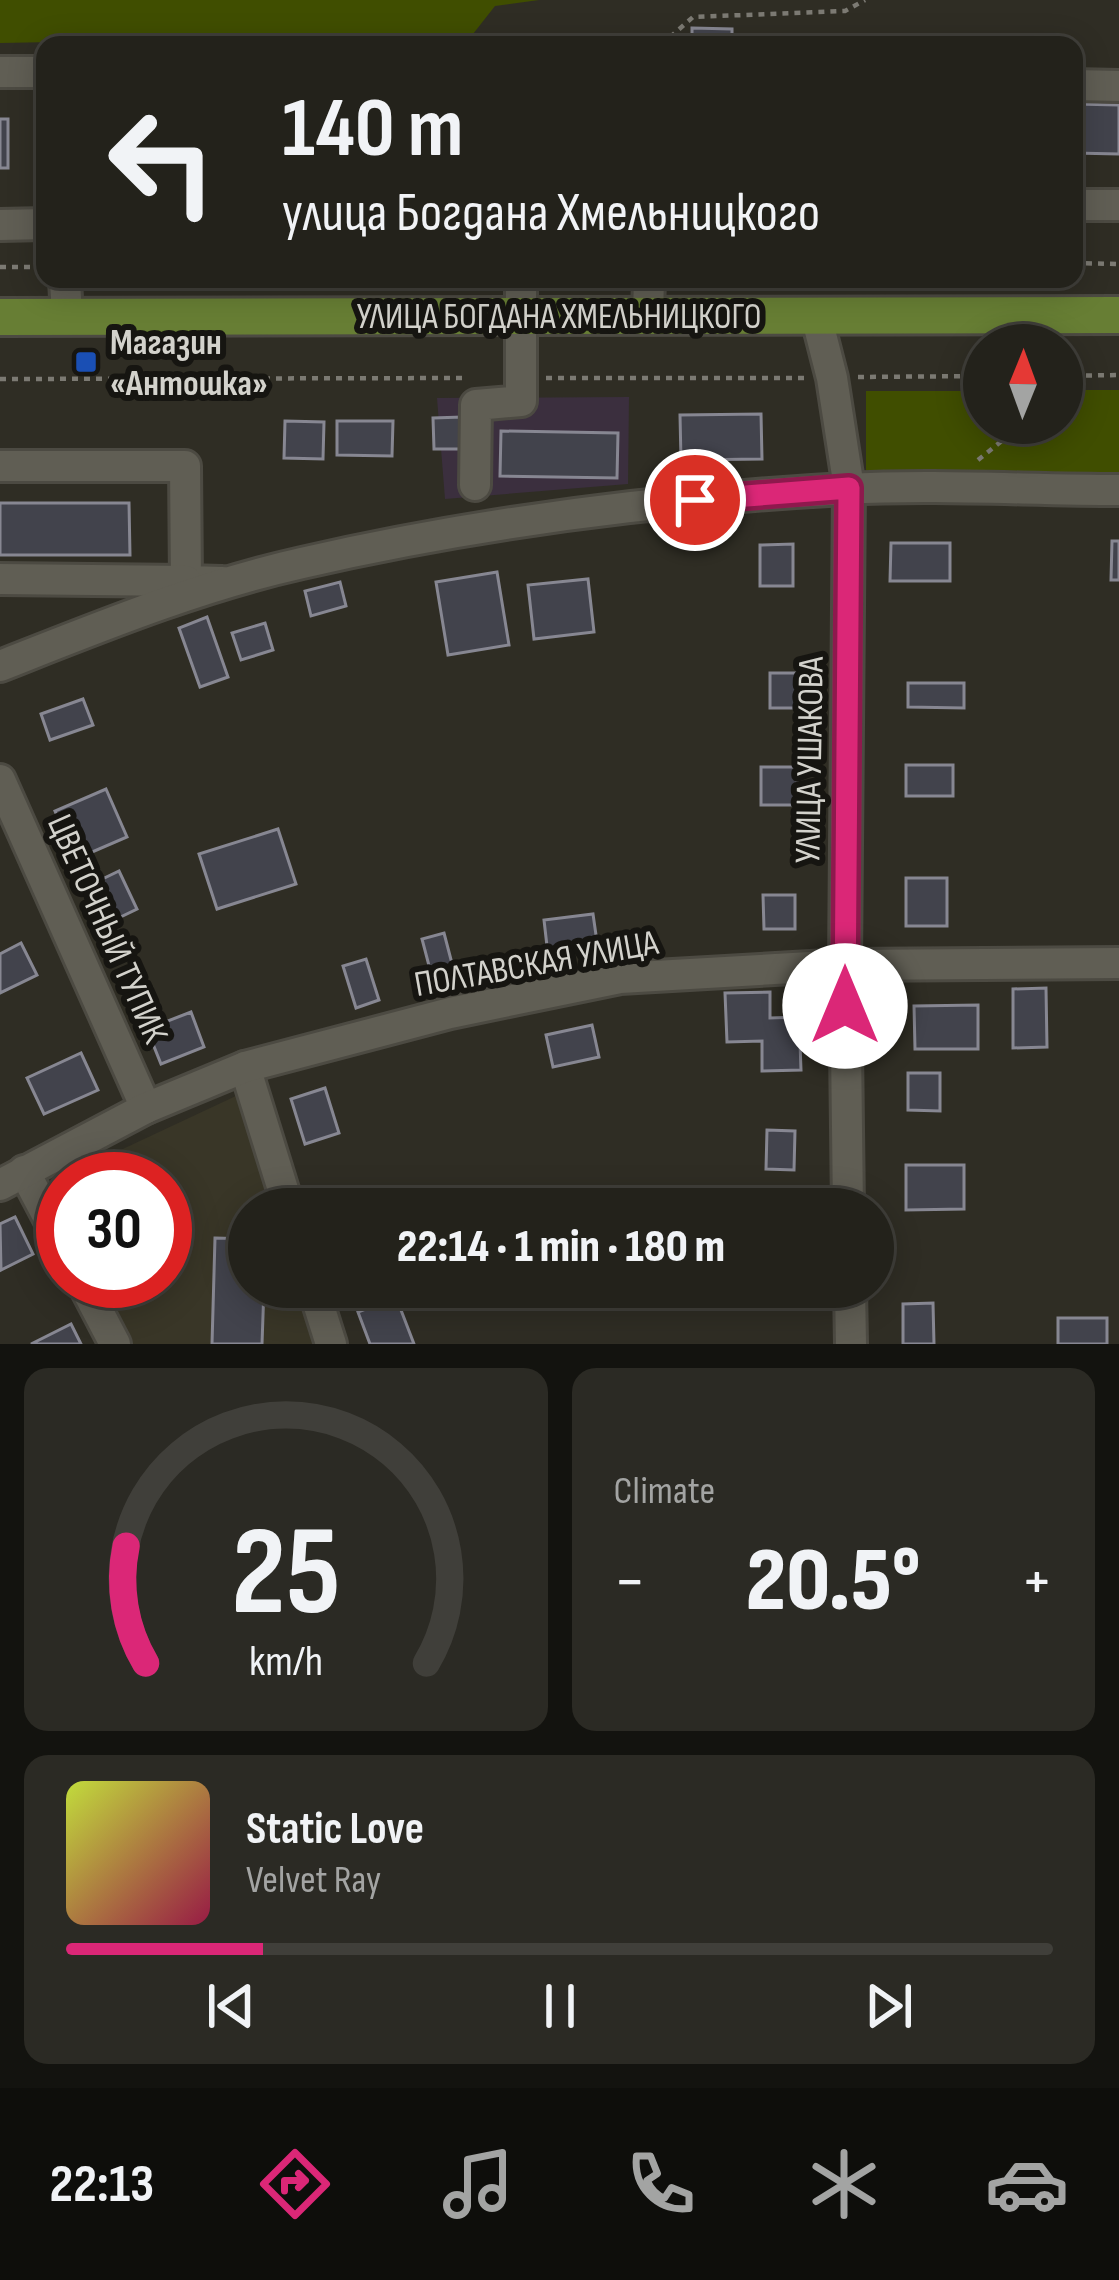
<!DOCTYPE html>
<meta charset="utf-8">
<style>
body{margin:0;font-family:"Sofia Sans Condensed",sans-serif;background:#2b2a24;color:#f1f3f6;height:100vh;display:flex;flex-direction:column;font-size:45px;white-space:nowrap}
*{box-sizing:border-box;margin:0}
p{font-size:39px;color:#a3a4a3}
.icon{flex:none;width:66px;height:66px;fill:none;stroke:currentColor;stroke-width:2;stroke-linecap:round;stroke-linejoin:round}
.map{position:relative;height:1344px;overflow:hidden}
.details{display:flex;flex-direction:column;gap:24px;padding:24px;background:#13130f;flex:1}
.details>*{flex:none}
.hud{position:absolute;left:36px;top:36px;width:1047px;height:252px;border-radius:24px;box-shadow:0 6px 30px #0003,0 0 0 3px #403f3a;background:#23221b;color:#f1f3f6;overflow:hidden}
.needle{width:78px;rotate:1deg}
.buttons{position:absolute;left:963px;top:324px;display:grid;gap:24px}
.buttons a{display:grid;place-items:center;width:120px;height:120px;border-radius:50%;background:#23221b;box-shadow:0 6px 30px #0003,0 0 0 3px #403f3a;font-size:60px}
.speed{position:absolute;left:36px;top:1152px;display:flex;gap:24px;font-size:60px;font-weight:700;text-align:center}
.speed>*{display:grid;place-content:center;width:156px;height:156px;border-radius:50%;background:#23221b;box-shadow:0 6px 30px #0003,0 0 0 3px #403f3a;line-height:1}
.speed .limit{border:18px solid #d22;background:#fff;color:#111}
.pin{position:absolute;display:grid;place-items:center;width:102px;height:102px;color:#fff;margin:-51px;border:6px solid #fff;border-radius:50%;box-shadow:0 3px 12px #0007}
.me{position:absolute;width:132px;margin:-66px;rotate:0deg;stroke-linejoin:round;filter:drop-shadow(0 0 9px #0008)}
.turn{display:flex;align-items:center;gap:42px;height:252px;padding:0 48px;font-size:54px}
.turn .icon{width:156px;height:156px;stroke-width:2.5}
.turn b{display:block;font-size:84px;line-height:102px}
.big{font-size:90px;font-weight:800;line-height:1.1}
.details .card{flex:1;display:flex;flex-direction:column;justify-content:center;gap:18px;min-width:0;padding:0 42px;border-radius:24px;background:#2b2a24}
.details .dial{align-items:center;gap:0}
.dial svg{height:312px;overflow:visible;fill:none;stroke:#403f3a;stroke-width:7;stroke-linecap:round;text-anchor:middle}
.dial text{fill:#f1f3f6;stroke:none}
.song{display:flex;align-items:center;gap:36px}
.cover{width:144px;height:144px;border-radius:18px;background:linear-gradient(135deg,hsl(70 70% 55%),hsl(340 70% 35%))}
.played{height:12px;border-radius:6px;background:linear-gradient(90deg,#db2777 20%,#403f3a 20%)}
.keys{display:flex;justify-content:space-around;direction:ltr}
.heat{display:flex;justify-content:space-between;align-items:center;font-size:66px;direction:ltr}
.details .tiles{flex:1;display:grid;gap:24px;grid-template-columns:1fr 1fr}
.card:last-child{grid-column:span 2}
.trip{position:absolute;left:228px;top:1188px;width:666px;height:120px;border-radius:60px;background:#23221b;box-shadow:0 6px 30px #0003,0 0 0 3px #403f3a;font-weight:800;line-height:120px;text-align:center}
.menu{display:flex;height:192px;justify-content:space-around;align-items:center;background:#0e0e0b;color:#a3a4a3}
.menu .icon{width:84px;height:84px}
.menu .on{color:#db2777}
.menu b{font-size:54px;color:#f1f3f6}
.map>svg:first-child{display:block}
.commercial{fill:#3b2f3e}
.built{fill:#393627}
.green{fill:#404e00}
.building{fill:#42434c;stroke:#878792;stroke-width:3}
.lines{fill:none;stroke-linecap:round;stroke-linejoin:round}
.minor-casing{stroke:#4c4a42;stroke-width:36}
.major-casing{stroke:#4c4a42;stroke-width:42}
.path{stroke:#7c7a73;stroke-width:4.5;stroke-dasharray:6 6;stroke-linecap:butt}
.minor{stroke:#605e54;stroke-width:30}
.major{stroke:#677e34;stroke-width:36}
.route-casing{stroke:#8e194d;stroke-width:30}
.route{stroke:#db2777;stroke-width:21}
.transit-dot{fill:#1a4fb4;stroke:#161511;stroke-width:4.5}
.labels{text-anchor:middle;stroke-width:12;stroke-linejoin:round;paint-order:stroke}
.street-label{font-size:36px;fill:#d3d2cc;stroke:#161511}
.poi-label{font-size:36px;font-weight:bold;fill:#d3d2cc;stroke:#161511;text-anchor:start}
</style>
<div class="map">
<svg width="1119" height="1344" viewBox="0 0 1119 1344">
<rect width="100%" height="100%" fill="#2f2d24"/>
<path class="commercial" d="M629,397L628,484L445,499L437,398Z"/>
<path class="built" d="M238,1095L277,1209H249V1287H304L324,1344H132L97,1281H165V1179H63V1217L46,1185Z"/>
<g class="green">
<path d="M0,0H539L495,6L473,34L0,43Z"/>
<path d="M1062,390H1119V476L866,475V391H984V423H1062Z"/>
</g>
<g class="building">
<path d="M692,28L732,29V45H692Z"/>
<path d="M1074,104L1119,105V154L1074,153Z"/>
<rect x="0" y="119" width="8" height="49"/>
<path d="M761,414L762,459L681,460L680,415Z"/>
<path d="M462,417L463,449H434L433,418Z"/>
<path d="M285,421L324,422L323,459L284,458Z"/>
<path d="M337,421H393L392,456L337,455Z"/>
<path d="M501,431L618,433L617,478L500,476Z"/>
<path d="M0,503H129L130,555H0Z"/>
<path d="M1112,541H1119V580H1111Z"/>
<path d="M891,543H950V581H890Z"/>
<path d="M793,544V586H760V545Z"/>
<path d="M497,572L509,645L448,655L436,582Z"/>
<path d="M588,579L594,632L534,639L528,585Z"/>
<path d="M340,582L346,606L311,616L305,591Z"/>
<path d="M207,617L228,677L200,687L179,628Z"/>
<path d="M265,623L273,650L241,660L232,633Z"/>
<rect x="770" y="673" width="31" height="35"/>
<path d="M908,683H964V708L908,707Z"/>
<path d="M83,699L93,725L50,740L41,714Z"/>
<rect x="906" y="765" width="47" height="31"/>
<rect x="761" y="767" width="36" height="38"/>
<path d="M106,789L127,837L76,859L55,811Z"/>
<path d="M278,829L296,884L217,909L199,854Z"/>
<path d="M119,871L137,909L106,924L88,886Z"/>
<rect x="906" y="878" width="41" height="48"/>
<path d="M763,895H795V929H764Z"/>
<path d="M593,914L598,949L548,955L544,920Z"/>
<path d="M444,933L455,975L433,981L422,939Z"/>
<path d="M21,943L37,975L0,993V954Z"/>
<path d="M366,959L379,1000L356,1008L343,966Z"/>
<path d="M1046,988L1047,1047L1013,1048V989Z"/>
<path d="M770,992V1018L799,1017L801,1070L762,1071V1041L727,1042L725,993Z"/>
<path d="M978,1005V1049H915L914,1006Z"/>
<path d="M191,1012L204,1047L161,1064L147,1029Z"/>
<path d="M592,1025L599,1057L553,1067L546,1035Z"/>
<path d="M81,1053L98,1090L44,1114L27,1078Z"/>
<path d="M908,1073H940V1111L908,1110Z"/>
<path d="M325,1088L339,1133L305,1144L291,1099Z"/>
<path d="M767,1130L795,1131L794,1170L766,1169Z"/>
<path d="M906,1165H964V1209L906,1210Z"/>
<path d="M15,1217L33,1254L1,1270L0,1224Z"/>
<path d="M215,1238L249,1239V1287H264L262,1344H212Z"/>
<path d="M396,1297L414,1344H370L358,1312Z"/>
<path d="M933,1303L934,1344H903V1304Z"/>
<rect x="1058" y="1318" width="49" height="26"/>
<path d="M71,1324L81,1344H31Z"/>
</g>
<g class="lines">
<g class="minor-casing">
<g id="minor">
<path d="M0,72H45"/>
<path d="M1074,85L1119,86"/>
<path d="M1074,205H1119"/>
<path d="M0,225L45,224"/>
<path d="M65,279L67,317"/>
<path d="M648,315L649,279"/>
<path d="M816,315L832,378L849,488L845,965L848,1209"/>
<path d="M0,466H185L186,581L222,582"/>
<path d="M475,485L476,405L521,401V279"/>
<path d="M0,579L186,581"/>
<path d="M0,666C99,627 199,586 302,563C480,522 663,499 845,489C936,484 1028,490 1119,490"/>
<path d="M0,780L146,1108"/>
<path d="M245,1067L289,1209"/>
<path d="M24,1171L63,1245"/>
<path d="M0,1185L146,1108L245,1067L450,1013L620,978L845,965L1119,963"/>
<path d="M82,1281L115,1344"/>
<path d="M313,1287L331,1344"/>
<path d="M850,1287L851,1344"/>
</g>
</g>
<g class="major-casing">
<path id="major" d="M0,317L1119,315"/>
</g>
<g class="path">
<path d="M661,45L693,17L845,11L865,0"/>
<path d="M1074,263L1119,264"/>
<path d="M0,267H42"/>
<path d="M1062,376L1119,375"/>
<path d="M858,377L984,376"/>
<path d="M546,378H804"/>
<path d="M0,379L468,378"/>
<path d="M978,460L1024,423"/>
</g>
<use href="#minor" class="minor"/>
<use href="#major" class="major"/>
</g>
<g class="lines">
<g class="route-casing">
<path id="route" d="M695,500L849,488L845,1006"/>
</g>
<use href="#route" class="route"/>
</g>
<rect class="transit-dot" x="74" y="350" width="24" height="24" rx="6"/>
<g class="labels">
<g class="street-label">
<text x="559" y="328">УЛИЦА БОГДАНА ХМЕЛЬНИЦКОГО</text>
<text transform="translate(808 760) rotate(-89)" y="13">УЛИЦА УШАКОВА</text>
<text transform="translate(109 928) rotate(66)" y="13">ЦВЕТОЧНЫЙ ТУПИК</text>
<text transform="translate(536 962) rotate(-10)" y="13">ПОЛТАВСКАЯ УЛИЦА</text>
</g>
<g class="poi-label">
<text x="110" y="354">Магазин<tspan x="110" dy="41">«Антошка»</tspan></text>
</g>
</g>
</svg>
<div class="buttons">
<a><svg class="needle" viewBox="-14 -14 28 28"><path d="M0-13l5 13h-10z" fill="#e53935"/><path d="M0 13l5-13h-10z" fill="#a3a4a3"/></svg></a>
</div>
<div class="speed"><div class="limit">30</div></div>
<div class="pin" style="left:695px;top:500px;background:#d93025"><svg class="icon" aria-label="arrive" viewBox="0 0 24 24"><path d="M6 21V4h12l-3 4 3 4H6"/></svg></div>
<svg class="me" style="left:845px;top:1006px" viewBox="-20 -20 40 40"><circle r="19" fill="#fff"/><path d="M0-13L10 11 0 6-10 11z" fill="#db2777"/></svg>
<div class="trip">22:14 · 1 min · 180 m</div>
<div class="hud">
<div class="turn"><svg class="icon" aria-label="left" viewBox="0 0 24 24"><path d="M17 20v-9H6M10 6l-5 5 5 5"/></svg><div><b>140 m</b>улица Богдана Хмельницкого</div></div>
</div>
</div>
<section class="details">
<div class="tiles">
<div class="card dial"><svg viewBox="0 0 100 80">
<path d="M14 69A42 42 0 1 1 86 69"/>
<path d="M14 69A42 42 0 0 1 9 39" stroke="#db2777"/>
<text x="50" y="56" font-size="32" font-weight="700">25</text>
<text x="50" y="72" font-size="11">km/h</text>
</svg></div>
<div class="card"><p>Climate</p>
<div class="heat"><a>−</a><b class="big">20.5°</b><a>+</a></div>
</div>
<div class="card">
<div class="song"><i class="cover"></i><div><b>Static Love</b><p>Velvet Ray</p></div></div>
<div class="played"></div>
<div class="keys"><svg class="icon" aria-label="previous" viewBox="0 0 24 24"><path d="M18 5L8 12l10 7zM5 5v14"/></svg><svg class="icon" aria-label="pause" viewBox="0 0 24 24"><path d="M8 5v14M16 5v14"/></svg><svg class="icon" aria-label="next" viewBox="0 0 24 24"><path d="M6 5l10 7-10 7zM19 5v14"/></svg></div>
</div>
</div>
</section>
<nav class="menu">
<b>22:13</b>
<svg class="icon on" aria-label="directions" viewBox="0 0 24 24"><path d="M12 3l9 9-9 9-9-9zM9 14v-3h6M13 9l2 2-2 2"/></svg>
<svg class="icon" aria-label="music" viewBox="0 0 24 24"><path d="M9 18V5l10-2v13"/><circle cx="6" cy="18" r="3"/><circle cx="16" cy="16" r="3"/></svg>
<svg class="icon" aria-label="phone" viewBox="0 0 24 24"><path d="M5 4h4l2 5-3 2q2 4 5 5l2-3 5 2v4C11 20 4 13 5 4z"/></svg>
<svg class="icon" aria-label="climate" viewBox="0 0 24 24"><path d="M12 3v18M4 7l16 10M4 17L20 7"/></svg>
<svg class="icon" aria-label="car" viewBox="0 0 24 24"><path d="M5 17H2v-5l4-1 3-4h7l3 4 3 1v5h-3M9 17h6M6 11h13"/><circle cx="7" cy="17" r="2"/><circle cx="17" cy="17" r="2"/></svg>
</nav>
